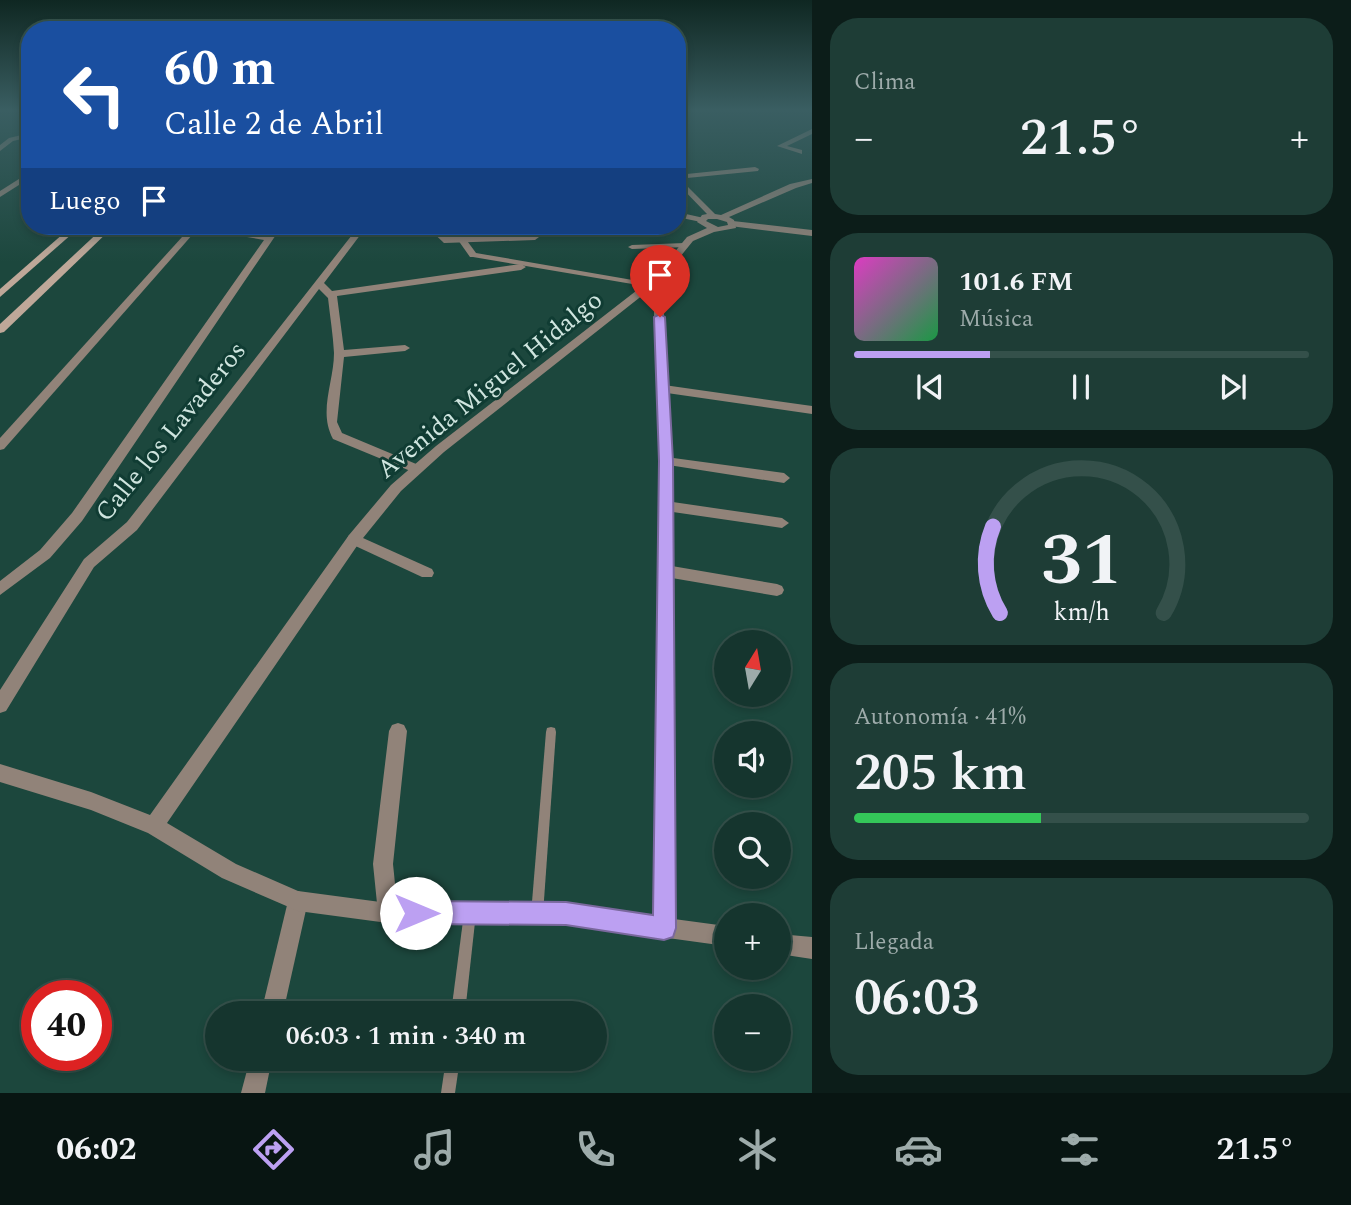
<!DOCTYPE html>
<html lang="es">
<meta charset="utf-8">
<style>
body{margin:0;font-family:Spectral,serif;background:#1e3d36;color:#f1f3f6;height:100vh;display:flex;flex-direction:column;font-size:26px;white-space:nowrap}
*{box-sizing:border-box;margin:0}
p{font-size:23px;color:#9dabaa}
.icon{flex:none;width:38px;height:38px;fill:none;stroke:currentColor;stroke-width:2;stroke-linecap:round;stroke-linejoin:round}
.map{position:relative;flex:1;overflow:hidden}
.details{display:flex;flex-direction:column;gap:18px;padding:18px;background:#0c1d19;width:539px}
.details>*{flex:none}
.guide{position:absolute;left:21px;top:21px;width:665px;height:214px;border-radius:28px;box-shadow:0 4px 10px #0003,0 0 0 2px #34504a;background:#1a4fa0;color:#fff;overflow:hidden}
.needle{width:46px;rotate:11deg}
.tools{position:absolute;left:714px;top:630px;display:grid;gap:14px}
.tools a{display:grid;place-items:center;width:77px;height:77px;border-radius:50%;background:#15352e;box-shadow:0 4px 10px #0003,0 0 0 2px #34504a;font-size:35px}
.speed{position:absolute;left:21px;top:980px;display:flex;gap:14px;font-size:35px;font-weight:700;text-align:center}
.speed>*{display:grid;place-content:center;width:91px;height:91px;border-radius:50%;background:#15352e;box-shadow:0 4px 10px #0003,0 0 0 2px #34504a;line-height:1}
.speed .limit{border:10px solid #d22;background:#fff;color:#111}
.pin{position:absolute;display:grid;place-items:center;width:60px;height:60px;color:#fff;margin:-72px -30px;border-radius:50% 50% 50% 0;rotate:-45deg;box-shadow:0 0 7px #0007}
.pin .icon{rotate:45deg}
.me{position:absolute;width:77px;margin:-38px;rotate:90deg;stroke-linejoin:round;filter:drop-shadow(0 0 5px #0008)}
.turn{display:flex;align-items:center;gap:24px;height:147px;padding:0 28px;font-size:32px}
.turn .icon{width:91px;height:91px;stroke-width:2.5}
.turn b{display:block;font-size:49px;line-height:60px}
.then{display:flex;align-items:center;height:66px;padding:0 28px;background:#0003;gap:14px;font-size:26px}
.big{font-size:52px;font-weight:600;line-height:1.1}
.details .widget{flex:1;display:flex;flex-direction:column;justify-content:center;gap:10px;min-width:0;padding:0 24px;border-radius:28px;background:#1e3d36}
.details .dial{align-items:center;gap:0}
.dial svg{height:182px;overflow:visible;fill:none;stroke:#34504a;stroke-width:7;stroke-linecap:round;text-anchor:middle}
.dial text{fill:#f1f3f6;stroke:none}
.song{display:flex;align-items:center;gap:21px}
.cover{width:84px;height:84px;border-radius:10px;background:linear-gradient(135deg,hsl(310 70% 55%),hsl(140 70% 35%))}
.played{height:7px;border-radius:4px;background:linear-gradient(90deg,#bca0f2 30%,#34504a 30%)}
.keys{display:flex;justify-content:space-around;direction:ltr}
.heat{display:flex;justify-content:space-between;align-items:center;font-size:38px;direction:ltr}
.charge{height:10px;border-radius:5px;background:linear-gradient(90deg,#34c759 41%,#34504a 0)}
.trip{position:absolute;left:205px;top:1001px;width:402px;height:70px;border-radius:35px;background:#15352e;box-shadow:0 4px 10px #0003,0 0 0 2px #34504a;font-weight:600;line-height:70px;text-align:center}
.tab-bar{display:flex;height:112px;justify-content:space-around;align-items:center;background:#081512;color:#9dabaa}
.tab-bar .icon{width:49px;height:49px}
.tab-bar .selected{color:#bca0f2}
.tab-bar b{font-size:32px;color:#f1f3f6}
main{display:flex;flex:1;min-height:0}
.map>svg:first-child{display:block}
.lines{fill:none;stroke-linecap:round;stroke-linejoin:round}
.service{fill:#918379;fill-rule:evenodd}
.pedestrian{fill:#918379;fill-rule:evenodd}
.minor{fill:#918379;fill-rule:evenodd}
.tertiary{fill:#918379;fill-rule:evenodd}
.secondary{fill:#bfa899;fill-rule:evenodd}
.route{fill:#bca0f2;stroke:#7a689d;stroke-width:2}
.labels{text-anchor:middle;stroke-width:6;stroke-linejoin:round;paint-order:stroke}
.street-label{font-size:26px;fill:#cfe5df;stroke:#103c33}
</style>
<main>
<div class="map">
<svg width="812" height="1093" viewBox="0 0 812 1093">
<rect width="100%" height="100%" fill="#1c473d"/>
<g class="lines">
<g class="service">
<path d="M551,727L555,728L556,732L543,914L542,919L537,920L532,919L531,914L546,732L547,728Z"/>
<path d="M470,907L475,908L476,913L465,1013H451L464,913L465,908Z"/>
<path d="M446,1059H460L455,1093H441Z"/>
</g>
<g class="pedestrian">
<path d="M459,238H465L476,253L650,283L654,285L650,287L473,257H470L458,240Z"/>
<path d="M685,243H688V247L632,249L628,247L632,245Z"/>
</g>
<g class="minor">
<path d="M812,129V134L787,146L802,150V154L777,146Z"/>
<path d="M30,133V137L13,141L0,151V145L9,138Z"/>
<path d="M755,167L759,169L758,171L677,179V175Z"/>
<path d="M30,172V178L0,197V191Z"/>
<path d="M677,212L704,218L705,220L701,222L677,217Z"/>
<path d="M733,221L812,230V236L730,226V222Z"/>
<path d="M192,226H200L4,449L0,450V438Z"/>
<path d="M240,226H248L244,231L267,235L274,226H282L82,521L50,558L0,595V581L40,550L72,513L264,240L235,235L234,233Z"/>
<path d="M359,226H367L324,283L332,291L521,264L526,267L521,270L337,296L344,350L405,345L410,348L405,351L344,357L337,422L342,433L421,466L423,469L421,472H413L333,439C318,412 334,382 334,353C333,335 330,316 328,298L319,289L137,530L94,567L6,711L0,713V690L84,559L127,522Z"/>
<path d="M426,226H435L446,237L535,234L539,237L535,240L444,243Z"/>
<path d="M664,385L812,406V414L660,392L658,389Z"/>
<path d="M666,457L784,473L790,478L784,483L662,464L660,461Z"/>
<path d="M666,501L782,518L789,523L782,528L666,511L659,506Z"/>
<path d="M354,534L432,569L434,573L432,577H422L349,543L347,539L349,535Z"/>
<path d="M666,565L777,584L782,586L784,590L782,594L777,596L666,577L661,575L659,571L661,567Z"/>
<path d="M398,723L404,725L407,731L393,864L398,913L395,920L388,923L381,920L378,913L373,864L389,731L392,725Z"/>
<path d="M298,891L305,894L308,901L283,1013H261L288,901L291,894Z"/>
<path d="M250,1059H272L265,1093H241Z"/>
</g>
<g class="tertiary">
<path d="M677,176L715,214L721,215L790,184L812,179V183L796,188L729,217L734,220L736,228L714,232L693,241L662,279L672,461L674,919L726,926V946L566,924L388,923L298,911L222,878L148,833L91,810L0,782V764L91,792L150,815L349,535L391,485L436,446L654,277L687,237L707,228L697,222L702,215L707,214L677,183ZM708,219H717L727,222L728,225L718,227L706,221ZM653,287L660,461L654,916L566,904L388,903L298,891L236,864L167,823L359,543L401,491L444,452Z"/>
<path d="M779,934L812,937V959L779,954Z"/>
</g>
<g class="secondary">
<path d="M72,226H81L0,297V289Z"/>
<path d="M105,226H114L4,332L0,333V324Z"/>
</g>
</g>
<linearGradient id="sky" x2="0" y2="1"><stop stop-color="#0f2722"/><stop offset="0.42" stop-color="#3a5e62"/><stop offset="1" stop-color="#3a5e62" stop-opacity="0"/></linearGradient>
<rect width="812" height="262" fill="url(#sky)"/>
<path class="route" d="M660,314L665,317L673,461L676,928L673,937L664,940L566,925L416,924L407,921L404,913L407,905L416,901L566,902L653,915L659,461L654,317Z"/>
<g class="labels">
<g class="street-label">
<text transform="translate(489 384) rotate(-39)" y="9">Avenida Miguel Hidalgo</text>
<text transform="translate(170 431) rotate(-51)" y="9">Calle los Lavaderos</text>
</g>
</g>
</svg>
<div class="tools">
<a><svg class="needle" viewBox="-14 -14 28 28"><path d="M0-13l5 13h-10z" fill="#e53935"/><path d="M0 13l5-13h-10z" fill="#9dabaa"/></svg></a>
<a><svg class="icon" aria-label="sound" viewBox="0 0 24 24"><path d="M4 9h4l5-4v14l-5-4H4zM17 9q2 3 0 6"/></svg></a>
<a><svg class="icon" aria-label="search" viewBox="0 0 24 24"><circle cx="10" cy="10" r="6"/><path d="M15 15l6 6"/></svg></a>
<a>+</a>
<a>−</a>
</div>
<div class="speed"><div class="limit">40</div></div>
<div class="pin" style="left:660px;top:317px;background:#d93025"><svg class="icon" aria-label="arrive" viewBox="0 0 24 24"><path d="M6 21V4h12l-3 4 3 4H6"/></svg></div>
<svg class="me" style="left:416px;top:913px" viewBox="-20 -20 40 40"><circle r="19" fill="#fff"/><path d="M0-13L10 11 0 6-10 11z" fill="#bca0f2"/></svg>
<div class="trip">06:03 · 1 min · 340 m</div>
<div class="guide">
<div class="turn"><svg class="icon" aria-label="left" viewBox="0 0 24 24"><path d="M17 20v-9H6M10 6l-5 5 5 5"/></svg><div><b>60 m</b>Calle 2 de Abril</div></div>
<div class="then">Luego<svg class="icon" aria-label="arrive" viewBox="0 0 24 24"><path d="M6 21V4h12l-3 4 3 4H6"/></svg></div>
</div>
</div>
<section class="details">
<div class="widget"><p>Clima</p>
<div class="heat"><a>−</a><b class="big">21.5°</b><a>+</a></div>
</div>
<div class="widget">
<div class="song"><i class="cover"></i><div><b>101.6 FM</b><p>Música</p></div></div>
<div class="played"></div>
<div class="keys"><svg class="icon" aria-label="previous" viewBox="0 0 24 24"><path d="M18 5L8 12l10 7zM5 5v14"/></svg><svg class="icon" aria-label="pause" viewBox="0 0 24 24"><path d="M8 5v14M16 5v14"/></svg><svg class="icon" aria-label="next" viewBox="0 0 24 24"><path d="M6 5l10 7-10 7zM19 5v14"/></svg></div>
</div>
<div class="widget dial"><svg viewBox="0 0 100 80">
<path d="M14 69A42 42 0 1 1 86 69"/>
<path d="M14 69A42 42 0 0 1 11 31" stroke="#bca0f2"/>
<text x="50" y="56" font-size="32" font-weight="700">31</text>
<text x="50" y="72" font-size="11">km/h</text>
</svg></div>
<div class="widget"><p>Autonomía · 41%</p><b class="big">205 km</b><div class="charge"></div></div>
<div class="widget"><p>Llegada</p><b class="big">06:03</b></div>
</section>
</main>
<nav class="tab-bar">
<b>06:02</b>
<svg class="icon selected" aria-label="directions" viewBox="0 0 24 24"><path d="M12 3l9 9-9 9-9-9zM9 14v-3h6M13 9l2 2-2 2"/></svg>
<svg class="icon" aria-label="music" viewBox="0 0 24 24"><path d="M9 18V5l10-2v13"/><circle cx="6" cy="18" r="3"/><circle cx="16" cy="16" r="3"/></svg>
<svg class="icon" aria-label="phone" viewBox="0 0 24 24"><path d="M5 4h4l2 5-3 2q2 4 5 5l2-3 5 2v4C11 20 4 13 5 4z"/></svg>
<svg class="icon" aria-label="climate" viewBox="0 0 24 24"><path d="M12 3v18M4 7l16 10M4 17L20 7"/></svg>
<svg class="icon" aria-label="car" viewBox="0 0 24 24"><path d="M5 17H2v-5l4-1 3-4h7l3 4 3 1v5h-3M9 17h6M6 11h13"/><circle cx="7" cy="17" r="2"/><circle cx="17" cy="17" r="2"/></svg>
<svg class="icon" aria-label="filters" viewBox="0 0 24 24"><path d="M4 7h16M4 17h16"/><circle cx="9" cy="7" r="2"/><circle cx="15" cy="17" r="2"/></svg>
<b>21.5°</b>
</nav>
